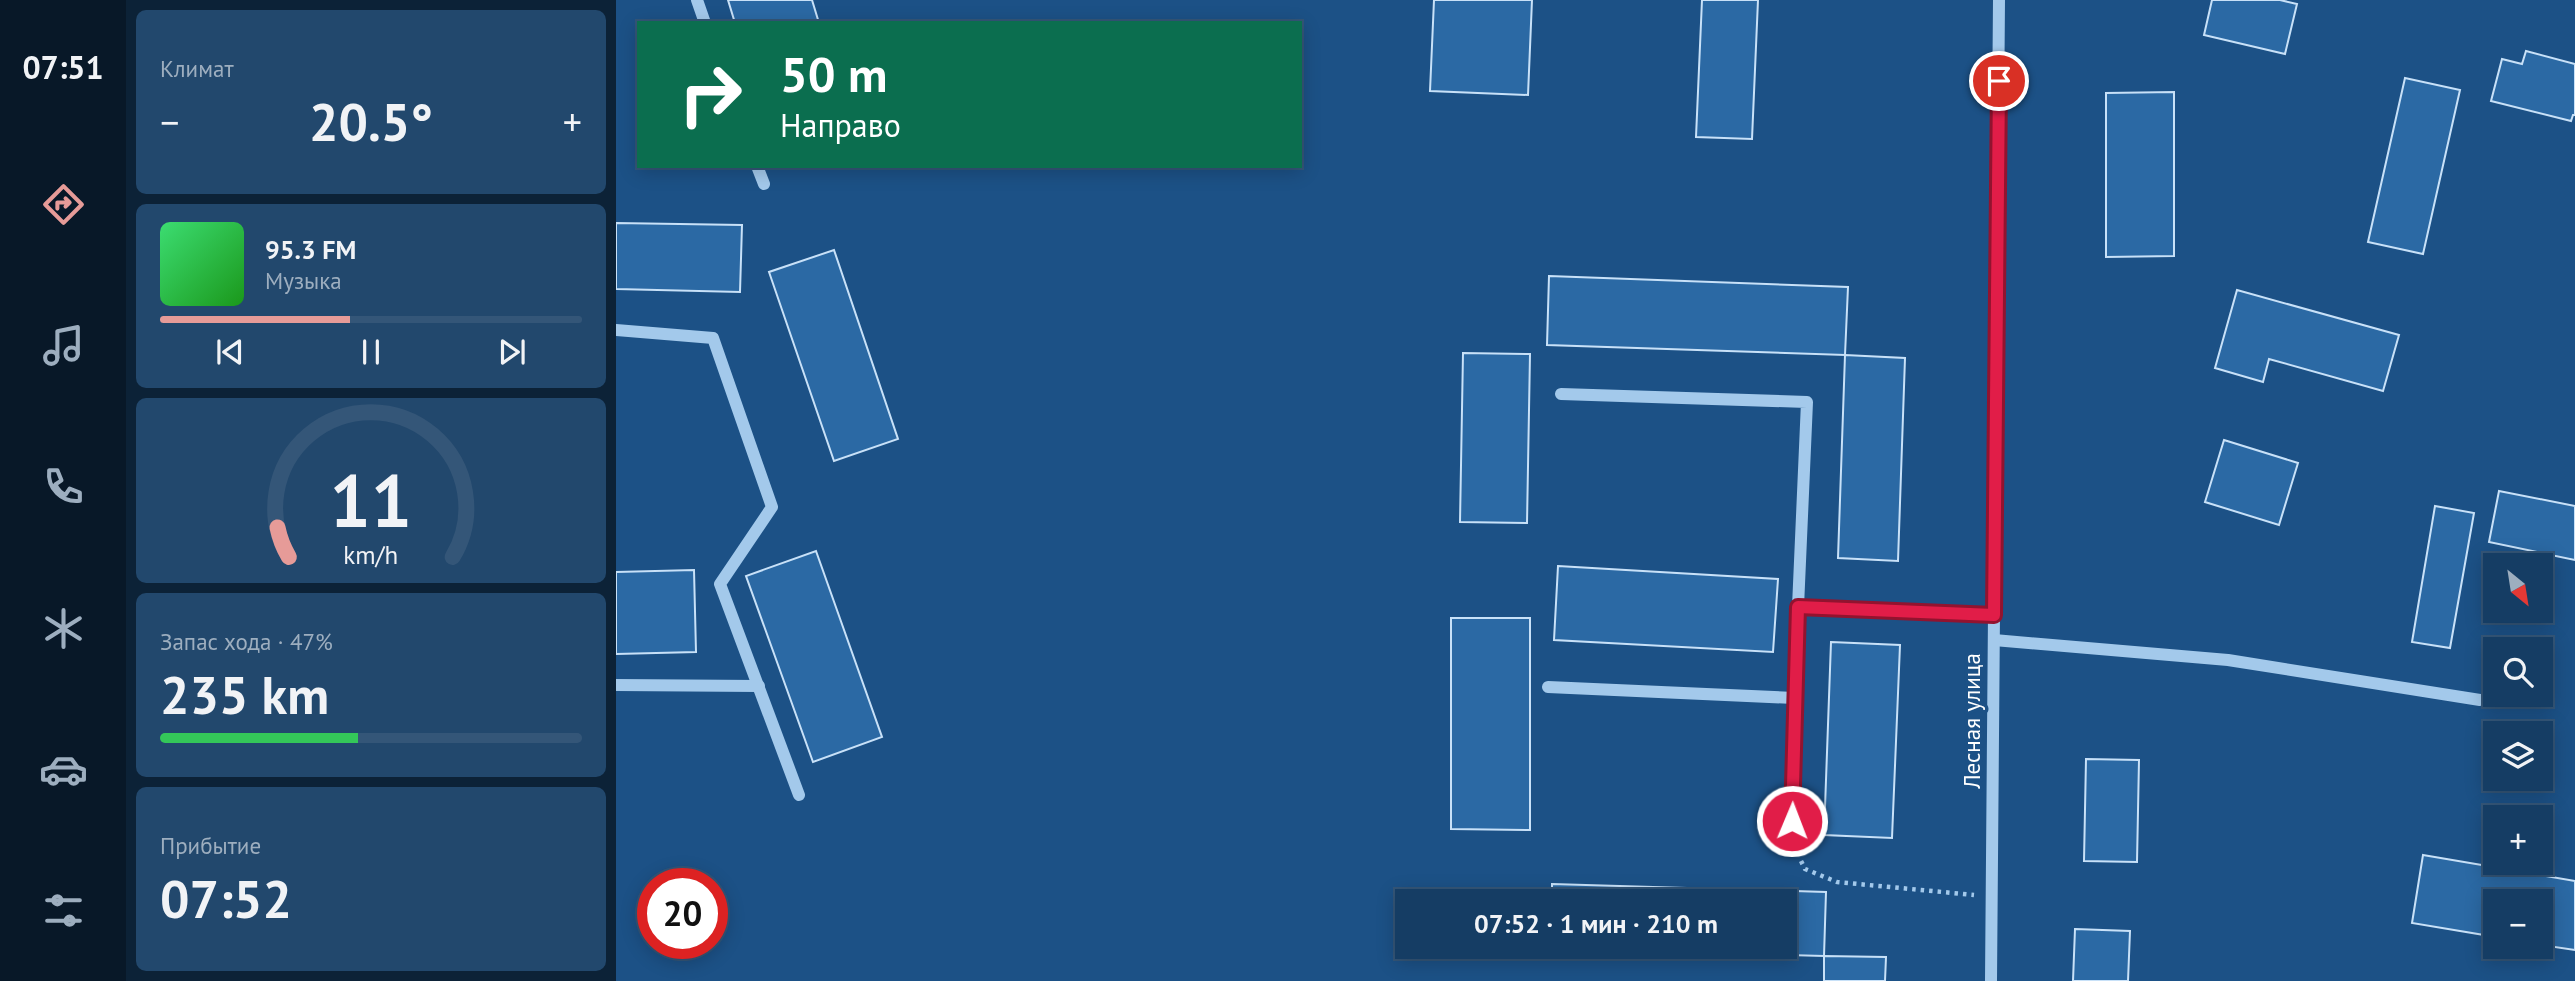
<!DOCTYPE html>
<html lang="ru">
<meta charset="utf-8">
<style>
body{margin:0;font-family:"PT Sans",sans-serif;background:#22486d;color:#f1f3f6;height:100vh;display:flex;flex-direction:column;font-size:26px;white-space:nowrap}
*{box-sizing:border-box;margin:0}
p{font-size:23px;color:#9daebf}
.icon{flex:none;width:38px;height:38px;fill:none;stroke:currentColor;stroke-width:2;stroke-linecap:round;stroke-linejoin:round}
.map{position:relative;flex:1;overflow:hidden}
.sheet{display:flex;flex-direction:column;gap:10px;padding:10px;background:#0c2237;width:490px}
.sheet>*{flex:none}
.top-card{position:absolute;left:21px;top:21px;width:665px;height:147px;border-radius:0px;box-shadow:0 4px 18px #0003,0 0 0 2px #345678;background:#0b6e4f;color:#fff;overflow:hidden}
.needle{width:46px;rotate:150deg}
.controls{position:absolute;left:1867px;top:553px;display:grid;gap:14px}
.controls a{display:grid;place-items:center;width:70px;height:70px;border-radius:0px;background:#153d64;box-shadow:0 4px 18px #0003,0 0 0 2px #345678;font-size:35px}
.speed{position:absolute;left:21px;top:868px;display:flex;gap:14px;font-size:35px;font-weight:700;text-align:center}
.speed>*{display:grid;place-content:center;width:91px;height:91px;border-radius:50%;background:#153d64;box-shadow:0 4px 18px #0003,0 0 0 2px #345678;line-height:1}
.speed .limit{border:10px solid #d22;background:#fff;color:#111}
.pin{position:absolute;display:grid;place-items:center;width:60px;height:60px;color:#fff;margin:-30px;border:4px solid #fff;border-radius:50%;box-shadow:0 2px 7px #0007}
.me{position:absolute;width:77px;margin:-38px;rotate:1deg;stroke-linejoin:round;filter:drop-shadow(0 0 5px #0008)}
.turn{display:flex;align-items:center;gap:24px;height:147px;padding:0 28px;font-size:32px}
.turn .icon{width:91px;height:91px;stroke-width:2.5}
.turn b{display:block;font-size:49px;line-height:60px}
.big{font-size:52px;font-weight:700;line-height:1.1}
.sheet .tile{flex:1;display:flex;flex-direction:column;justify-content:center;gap:10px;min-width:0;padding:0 24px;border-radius:10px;background:#22486d}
.sheet .dial{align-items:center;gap:0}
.dial svg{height:182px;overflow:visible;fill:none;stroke:#345678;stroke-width:7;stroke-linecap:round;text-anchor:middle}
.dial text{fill:#f1f3f6;stroke:none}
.song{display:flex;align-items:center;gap:21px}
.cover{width:84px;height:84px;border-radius:10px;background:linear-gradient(135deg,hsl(140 70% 55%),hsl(120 70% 35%))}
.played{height:7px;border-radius:4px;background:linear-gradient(90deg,#e69b98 45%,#345678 45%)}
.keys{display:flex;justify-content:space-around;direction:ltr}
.heat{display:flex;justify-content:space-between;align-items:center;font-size:38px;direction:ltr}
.charge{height:10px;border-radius:5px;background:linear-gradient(90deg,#34c759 47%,#345678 0)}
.trip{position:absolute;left:779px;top:889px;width:402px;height:70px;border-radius:0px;background:#153d64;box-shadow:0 4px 18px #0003,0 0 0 2px #345678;font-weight:700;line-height:70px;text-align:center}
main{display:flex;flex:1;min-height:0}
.dock{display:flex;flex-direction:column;width:126px;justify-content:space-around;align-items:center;background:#081828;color:#9daebf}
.dock .icon{width:49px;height:49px}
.dock .current{color:#e69b98}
.dock b{font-size:32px;color:#f1f3f6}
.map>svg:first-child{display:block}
.building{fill:#2b69a4;stroke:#c8e1f8;stroke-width:2}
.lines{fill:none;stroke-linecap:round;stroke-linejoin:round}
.path{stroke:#a3c9eb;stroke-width:4.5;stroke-dasharray:3.5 5;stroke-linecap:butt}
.minor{stroke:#a3c9eb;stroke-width:12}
.route-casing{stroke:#92132f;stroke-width:18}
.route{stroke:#e11d48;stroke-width:12}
.labels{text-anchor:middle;stroke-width:7;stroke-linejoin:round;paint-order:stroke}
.street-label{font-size:23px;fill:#fff;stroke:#1c5186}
</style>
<main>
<nav class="dock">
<b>07:51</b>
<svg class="icon current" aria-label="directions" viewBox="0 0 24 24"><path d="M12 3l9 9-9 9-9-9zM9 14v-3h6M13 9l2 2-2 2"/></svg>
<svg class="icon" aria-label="music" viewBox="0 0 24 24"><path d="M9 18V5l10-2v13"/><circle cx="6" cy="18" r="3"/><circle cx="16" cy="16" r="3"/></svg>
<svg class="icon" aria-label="phone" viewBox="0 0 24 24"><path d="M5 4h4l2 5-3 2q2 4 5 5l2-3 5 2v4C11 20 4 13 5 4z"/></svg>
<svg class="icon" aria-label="climate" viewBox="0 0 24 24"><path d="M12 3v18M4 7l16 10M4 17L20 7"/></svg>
<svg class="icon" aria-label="car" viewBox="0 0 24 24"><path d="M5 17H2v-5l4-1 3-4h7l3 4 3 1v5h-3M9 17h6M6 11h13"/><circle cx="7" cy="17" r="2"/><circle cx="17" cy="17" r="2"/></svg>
<svg class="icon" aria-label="filters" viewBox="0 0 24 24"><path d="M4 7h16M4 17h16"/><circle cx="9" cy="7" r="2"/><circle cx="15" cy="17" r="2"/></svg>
</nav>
<section class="sheet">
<div class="tile"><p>Климат</p>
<div class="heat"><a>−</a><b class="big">20.5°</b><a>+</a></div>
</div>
<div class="tile">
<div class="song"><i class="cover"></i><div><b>95.3 FM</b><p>Музыка</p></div></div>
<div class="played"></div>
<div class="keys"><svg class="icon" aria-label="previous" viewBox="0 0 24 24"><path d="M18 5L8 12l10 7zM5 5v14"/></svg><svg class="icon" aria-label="pause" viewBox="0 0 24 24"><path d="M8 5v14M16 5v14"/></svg><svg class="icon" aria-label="next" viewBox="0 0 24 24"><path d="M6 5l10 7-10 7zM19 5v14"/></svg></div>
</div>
<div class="tile dial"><svg viewBox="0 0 100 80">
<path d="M14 69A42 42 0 1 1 86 69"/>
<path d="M14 69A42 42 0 0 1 9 56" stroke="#e69b98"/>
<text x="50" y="56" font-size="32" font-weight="700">11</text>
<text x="50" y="72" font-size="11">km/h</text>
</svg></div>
<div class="tile"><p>Запас хода · 47%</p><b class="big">235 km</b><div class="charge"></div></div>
<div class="tile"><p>Прибытие</p><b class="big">07:52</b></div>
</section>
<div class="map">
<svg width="1959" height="981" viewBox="0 0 1959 981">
<rect width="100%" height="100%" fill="#1c5186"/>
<g class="building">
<path d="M112,0H196L203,23H119Z"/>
<path d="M818,0H916L912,95L814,91Z"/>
<path d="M1086,0H1142L1136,139L1080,137Z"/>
<path d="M1596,0H1664L1681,4L1669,54L1588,35Z"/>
<path d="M1910,51L1959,64V115H1957L1955,121L1875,101L1886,59L1906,64Z"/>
<path d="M1789,78L1844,90L1807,254L1752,242Z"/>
<path d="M1558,92V256L1490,257V93Z"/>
<path d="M0,223L126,225L124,292L0,289Z"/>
<path d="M218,250L282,439L218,461L153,272Z"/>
<path d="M933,276L1232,287L1229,355L931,345Z"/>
<path d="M1621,290L1783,335L1767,391L1653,359L1647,382L1599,368Z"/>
<path d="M847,353L914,354L911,523L844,522Z"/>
<path d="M1229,355L1289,358L1282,561L1222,558Z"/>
<path d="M1608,440L1682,463L1663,525L1589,502Z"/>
<path d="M1883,491L1959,506V560L1873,542Z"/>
<path d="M1819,506L1858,513L1834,648L1796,642Z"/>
<path d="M200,551L266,737L197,762L130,576Z"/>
<path d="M942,566L1162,579L1157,652L938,640Z"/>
<path d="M78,570L80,652L0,654V572Z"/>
<path d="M835,618H914V830L835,829Z"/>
<path d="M1215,642L1284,645L1276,838L1208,835Z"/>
<path d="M1470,759L1523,760L1521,862L1468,861Z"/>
<path d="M1807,855L1959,881V950L1925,945V901H1880V937L1796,923Z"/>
<path d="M936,884L1210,892L1208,956L934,948L1169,947V901H936Z"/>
<path d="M1459,929L1514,931L1512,981H1457Z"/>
<path d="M1208,956L1270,957L1269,981H1208Z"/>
</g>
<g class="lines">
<path class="path" d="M1185,861L1189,869L1221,882L1358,895"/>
<g class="minor">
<path d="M81,0L89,23"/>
<path d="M141,166L148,184"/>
<path d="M0,330L97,338L156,507L104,584L183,795"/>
<path d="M945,394L1191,402L1178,698L1176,846"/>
<path d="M1182,607L1379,615"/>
<path d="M1378,640L1612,660L1864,700"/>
<path d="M0,685L143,686"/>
<path d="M932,687L1178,698"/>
<path d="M1375,981L1383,0"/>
</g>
</g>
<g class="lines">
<g class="route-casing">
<path id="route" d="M1176,821L1182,607L1378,615L1383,81"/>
</g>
<use href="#route" class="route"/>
</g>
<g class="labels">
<g class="street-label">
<text transform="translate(1356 721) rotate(-90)" y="8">Лесная улица</text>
</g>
</g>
</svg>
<div class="controls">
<a><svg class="needle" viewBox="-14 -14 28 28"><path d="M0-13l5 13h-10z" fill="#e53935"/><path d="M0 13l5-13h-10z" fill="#9daebf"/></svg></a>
<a><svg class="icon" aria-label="search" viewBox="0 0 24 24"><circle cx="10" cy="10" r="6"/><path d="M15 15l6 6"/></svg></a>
<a><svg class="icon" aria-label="layers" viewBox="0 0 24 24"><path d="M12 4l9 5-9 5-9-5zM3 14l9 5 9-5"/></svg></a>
<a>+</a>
<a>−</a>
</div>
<div class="speed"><div class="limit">20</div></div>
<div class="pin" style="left:1383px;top:81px;background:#d93025"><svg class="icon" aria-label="arrive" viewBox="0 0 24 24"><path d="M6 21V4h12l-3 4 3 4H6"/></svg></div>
<svg class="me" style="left:1176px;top:821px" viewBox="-20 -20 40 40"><circle r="17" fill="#e11d48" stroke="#fff" stroke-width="3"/><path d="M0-11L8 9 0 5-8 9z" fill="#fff"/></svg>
<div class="trip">07:52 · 1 мин · 210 m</div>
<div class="top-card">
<div class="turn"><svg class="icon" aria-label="right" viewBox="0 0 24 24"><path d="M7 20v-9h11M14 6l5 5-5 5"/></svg><div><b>50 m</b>Направо</div></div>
</div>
</div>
</main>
